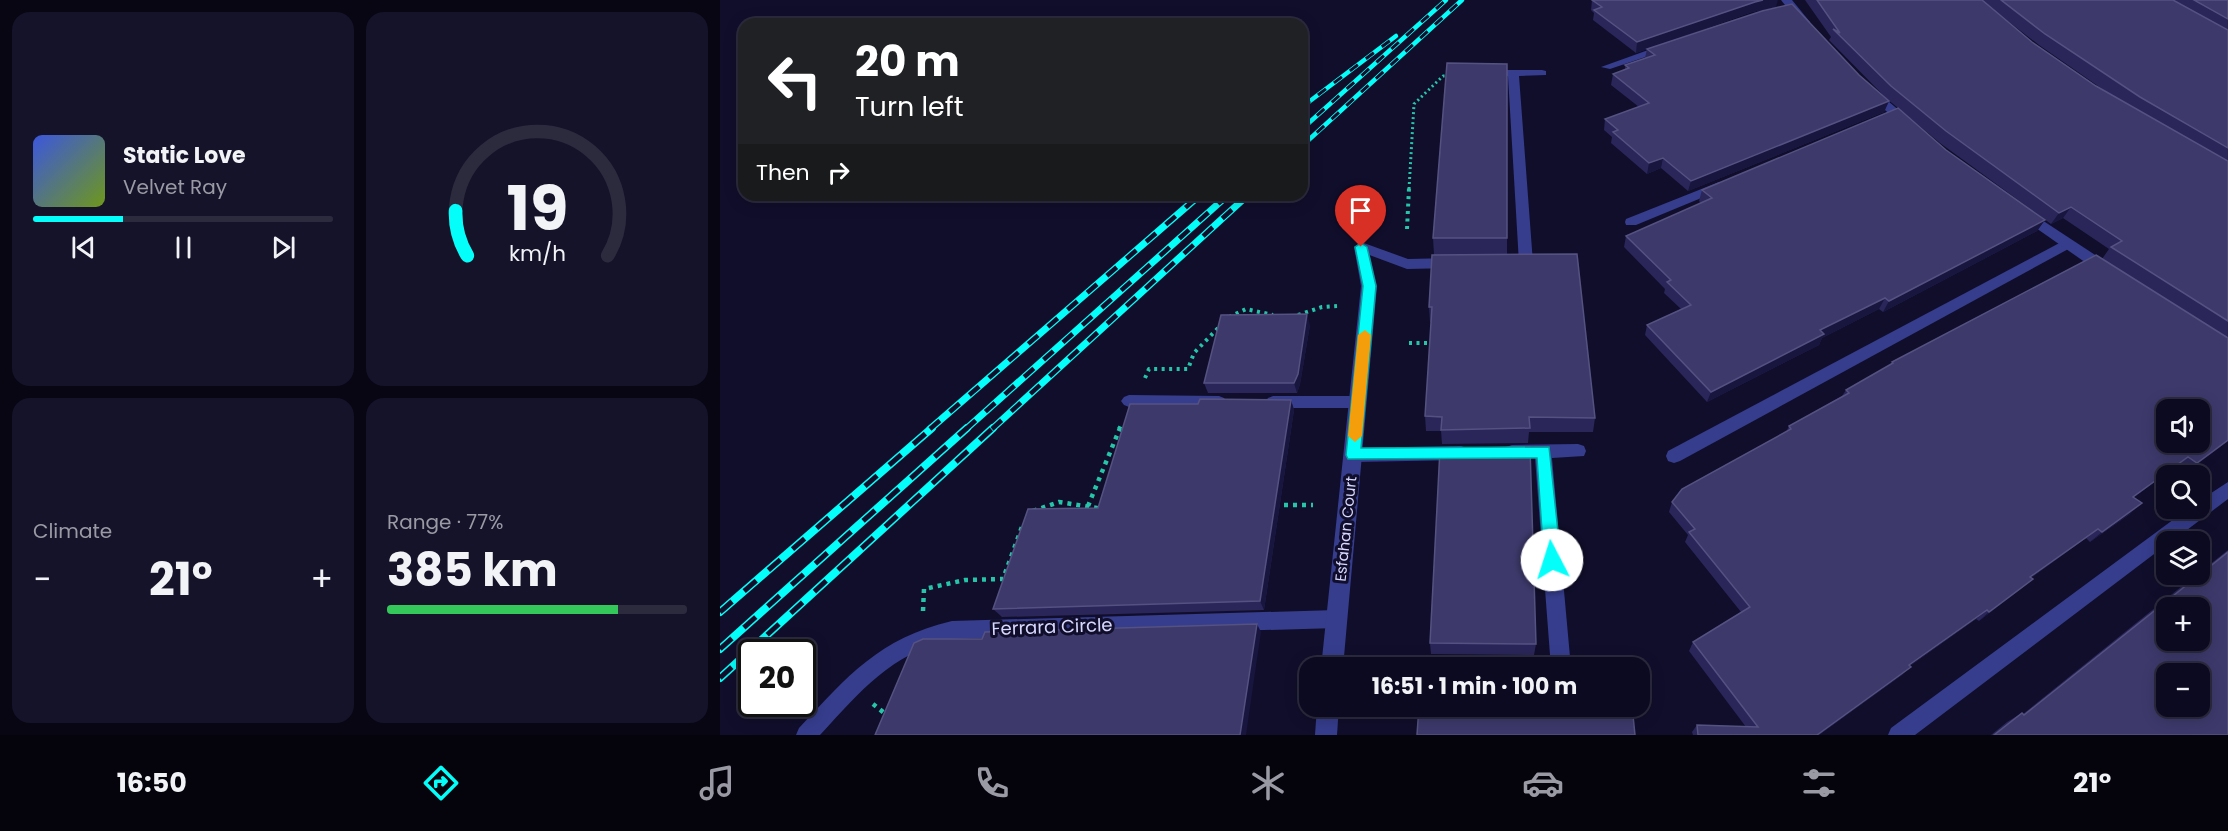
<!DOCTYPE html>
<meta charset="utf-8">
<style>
body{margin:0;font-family:Poppins,sans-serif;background:#151329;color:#f1f3f6;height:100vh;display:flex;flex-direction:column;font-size:22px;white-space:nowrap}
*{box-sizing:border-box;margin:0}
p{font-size:20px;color:#9a9aa5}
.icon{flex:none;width:33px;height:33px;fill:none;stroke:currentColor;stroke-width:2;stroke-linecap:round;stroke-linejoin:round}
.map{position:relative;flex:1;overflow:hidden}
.side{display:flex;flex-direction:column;gap:12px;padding:12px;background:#070612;width:720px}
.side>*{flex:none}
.guide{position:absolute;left:18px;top:18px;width:570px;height:183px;border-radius:18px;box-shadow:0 3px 15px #0003,0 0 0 2px #2c2b3e;background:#202124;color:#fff;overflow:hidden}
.fabs{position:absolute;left:1436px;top:399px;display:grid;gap:12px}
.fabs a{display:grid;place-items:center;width:54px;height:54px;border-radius:12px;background:#0c0a20;box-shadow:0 3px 15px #0003,0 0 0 2px #2c2b3e;font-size:30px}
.speed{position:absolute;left:18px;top:639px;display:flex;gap:12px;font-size:30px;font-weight:700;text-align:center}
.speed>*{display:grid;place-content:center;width:78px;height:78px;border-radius:50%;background:#0c0a20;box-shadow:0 3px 15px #0003,0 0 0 2px #2c2b3e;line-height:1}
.speed .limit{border:3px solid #111;border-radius:9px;background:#fff;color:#111}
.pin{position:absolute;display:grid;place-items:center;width:51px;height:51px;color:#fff;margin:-62px -26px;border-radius:50% 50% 50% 0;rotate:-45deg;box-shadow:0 0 6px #0007}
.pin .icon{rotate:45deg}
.me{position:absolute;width:66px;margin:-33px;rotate:355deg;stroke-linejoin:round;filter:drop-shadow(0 0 4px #0008)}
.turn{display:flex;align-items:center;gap:21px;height:126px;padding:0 18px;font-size:27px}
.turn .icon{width:78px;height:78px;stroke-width:2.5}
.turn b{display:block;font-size:42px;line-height:51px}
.then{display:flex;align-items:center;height:57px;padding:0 18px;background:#0003;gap:12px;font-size:22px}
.big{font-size:45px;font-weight:700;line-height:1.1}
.side .tile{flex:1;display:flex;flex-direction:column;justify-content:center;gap:9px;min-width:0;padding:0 21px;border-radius:18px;background:#151329}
.side .dial{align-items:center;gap:0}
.dial svg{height:156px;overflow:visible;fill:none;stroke:#2c2b3e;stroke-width:7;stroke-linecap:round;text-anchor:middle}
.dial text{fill:#f1f3f6;stroke:none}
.song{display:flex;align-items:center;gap:18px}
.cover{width:72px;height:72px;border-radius:9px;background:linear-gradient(135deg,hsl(230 70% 55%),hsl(80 70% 35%))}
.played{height:6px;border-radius:3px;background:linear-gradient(90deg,#04fffa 30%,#2c2b3e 30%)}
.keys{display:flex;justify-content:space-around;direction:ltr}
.heat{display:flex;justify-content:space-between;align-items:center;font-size:33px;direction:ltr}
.charge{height:9px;border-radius:4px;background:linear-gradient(90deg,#34c759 77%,#2c2b3e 0)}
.side .tiles{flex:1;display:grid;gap:12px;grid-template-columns:repeat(2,1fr)}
.trip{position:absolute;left:579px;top:657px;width:351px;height:60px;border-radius:18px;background:#0c0a20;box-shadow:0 3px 15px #0003,0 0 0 2px #2c2b3e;font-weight:700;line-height:60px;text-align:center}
.tabs{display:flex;height:96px;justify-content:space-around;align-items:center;background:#05040d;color:#9a9aa5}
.tabs .icon{width:42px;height:42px}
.tabs .current{color:#04fffa}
.tabs b{font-size:27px;color:#f1f3f6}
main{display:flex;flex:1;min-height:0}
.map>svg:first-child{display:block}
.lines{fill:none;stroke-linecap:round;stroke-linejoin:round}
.path-far2{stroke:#26c5a9;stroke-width:3;stroke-dasharray:2 3;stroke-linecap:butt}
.path-far1{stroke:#26c5a9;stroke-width:4;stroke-dasharray:3 4.5;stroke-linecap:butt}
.path{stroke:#26c5a9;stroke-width:4.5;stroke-dasharray:4 5;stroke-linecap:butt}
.service{fill:#363d8d;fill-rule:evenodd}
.minor{fill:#363d8d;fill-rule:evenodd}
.rail-far2-casing{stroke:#04fffa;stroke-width:4.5}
.rail-far1-casing{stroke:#04fffa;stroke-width:7}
.rail-casing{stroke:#04fffa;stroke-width:8}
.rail-far2{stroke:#100e2b;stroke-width:3;stroke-dasharray:10;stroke-linecap:butt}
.rail-far1{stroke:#100e2b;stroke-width:4.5;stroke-dasharray:13;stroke-linecap:butt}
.rail{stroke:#100e2b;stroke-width:5;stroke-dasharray:16;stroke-linecap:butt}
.wall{fill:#2a2659;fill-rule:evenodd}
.shaded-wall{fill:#18153f}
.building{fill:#3d396b;stroke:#555282;stroke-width:1.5;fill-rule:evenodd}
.route{fill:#04fffa;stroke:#03a6a2;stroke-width:1.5}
.slow{fill:#f59e0b}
.labels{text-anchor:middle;stroke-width:6;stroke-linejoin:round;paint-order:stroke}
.street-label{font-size:15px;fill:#d8d8ff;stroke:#100e2b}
.near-street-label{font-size:18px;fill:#d8d8ff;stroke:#100e2b}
</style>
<main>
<section class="side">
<div class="tiles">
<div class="tile">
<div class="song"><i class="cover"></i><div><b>Static Love</b><p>Velvet Ray</p></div></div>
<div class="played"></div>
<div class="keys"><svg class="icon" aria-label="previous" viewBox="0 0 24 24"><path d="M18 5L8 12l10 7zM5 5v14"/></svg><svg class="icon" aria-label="pause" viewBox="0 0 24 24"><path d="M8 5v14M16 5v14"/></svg><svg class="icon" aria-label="next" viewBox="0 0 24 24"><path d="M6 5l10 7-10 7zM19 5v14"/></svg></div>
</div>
<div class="tile dial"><svg viewBox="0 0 100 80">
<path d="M14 69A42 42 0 1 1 86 69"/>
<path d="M14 69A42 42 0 0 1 8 46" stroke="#04fffa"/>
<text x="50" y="56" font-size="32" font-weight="700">19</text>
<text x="50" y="72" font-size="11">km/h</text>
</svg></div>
<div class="tile"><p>Climate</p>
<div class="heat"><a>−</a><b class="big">21°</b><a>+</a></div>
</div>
<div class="tile"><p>Range · 77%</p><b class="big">385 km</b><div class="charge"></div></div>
</div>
</section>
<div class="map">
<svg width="1508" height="735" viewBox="0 0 1508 735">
<rect width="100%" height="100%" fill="#100e2b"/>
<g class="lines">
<path class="path-far2" d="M689,189L694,104L723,76H731"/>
<g class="path-far1">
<path d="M687,229L689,188"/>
<path d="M578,315L602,307L617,306"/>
<path d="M509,317L526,309L553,315"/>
<path d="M689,343H714"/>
<path d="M425,378L429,369H468L474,353L500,326"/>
<path d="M399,429L402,423"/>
</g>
<g class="path">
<path d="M555,505H593"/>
<path d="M368,506L400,428"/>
<path d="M313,511L339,502L383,509"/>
<path d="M203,611L204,589L245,580L283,579L303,524"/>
<path d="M153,704L168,716"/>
</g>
<g class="service">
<path d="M945,44L950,47L949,49L890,69L881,67Z"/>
<path d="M822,70L826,71V75L799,76L813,263L806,268L799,263L788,76L778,73L783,70Z"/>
<path d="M999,182L1003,183V189L916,225H906L905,222L906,219Z"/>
<path d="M1347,239L1352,241L1354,244L1352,247L960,461L954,463L948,461L946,456L948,451Z"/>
<path d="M641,242L688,259L732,258L739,263L732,268L687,269L636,250L634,247Z"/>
<path d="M409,395L499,396L504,398L507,402L504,406L499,408L409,407L404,405L401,401L404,397Z"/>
<path d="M553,396H638L643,398L646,402L643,406L638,408H553L548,406L545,402L548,398Z"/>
<path d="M858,444L864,446L866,451L864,456L832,458L851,668H831L815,458L786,457L784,452L786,447L792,445Z"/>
<path d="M741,446L747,448L749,453L747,458L741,460L633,462L627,460L625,455L627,450L633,448Z"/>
<path d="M1508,482V499L1451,542H1446V545L1195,735H1168L1171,728L1469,508H1479V501Z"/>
<path d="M617,610L624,613L626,619L624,625L617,628L232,639C169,655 142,690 100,735H76L79,728C129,675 158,639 232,621Z"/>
</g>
<g class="minor">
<path d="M1061,0H1072L1090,22L1088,24H1080Z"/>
<path d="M1150,86L1193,122V128H1185L1146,93L1144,90Z"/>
<path d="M1305,209L1392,266L1394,270L1392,274H1382L1300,217L1298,214L1300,211Z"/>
<path d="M641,242L648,247L657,286L623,668H601L641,286L634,247Z"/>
<path d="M597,706H619L617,735H595Z"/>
</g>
<g class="rail-far2-casing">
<g id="rail-far2">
<path d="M582,107L676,36"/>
<path d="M582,129L726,0"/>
<path d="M582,146L742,0"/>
</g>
</g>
<g class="rail-far1-casing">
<g id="rail-far1">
<path d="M210,429L480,195"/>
<path d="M246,429L508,195"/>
<path d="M272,429L528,195"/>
</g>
</g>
<g class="rail-casing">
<g id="rail">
<path d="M0,612L212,428"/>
<path d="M0,649L247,428"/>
<path d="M0,678L273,428"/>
</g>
</g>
<use href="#rail-far2" class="rail-far2"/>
<use href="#rail-far1" class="rail-far1"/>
<use href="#rail" class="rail"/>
</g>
<g class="wall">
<path d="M872,0L1056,7L1032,12L916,53L873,20L874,13L871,10Z"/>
<path d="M1085,0H1508V441L1464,474L1455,467L1414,497L1410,514L1370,542L1366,538L1311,578L1302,588L1259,621L1256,619L1190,666L1182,675L1099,735H973L972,732L977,725L1026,727L969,651L973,642L1021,612L965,542L968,535L949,512L952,502L1066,432L1069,426L1122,396L1126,390L1170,366L1172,362L1419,283L1382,259L1389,249L1343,218L1331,224L1220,143L1166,98L1109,40L1111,37ZM1266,4L1319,45L1391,95L1376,86L1312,42Z"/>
<path d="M927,49L1139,75L1169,101L1164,112L968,191L941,168L927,174L891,143L892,137L884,130L885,119L919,107L891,85L893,74L905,70V65L925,58Z"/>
<path d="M1226,150L1325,220L1317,231L1163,312L1159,309L1102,338L1099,345L987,402L925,335L927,325L961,309L944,293L945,289L904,247L906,236L981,203L979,201L982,190Z"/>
<path d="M713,238H787V255L875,418L873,432H809L808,443L722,444L721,431H706L705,416L711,322H710L709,307L714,255Z"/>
<path d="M590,325L580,384L577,393H488L484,383Z"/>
<path d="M571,400L574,410L544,610L282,617L273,609L378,508L478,404Z"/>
<path d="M1508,550V735H1271L1287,722L1302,713L1303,714L1477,574H1479V573Z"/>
<path d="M710,643L816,644L814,655L711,654Z"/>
</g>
<g class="shaded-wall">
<path d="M1043,0H1058L1056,7L1032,12L916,53L917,42L1035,2Z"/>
<path d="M1169,101L1164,112L968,191L971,181Z"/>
<path d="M943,158L941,168L927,174L929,163Z"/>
<path d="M1351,207L1343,218L1331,224L1339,213Z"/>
<path d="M1325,220L1317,231L1163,312L1169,301Z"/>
<path d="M1165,298L1159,309L1102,338L1099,345L987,402L991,392L1100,330Z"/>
<path d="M587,314L590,325L580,384L577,393L574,383Z"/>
<path d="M571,400L574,410L544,610L540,601Z"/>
<path d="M1508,440V441L1464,474L1477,463Z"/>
<path d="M1468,457L1455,467L1401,507L1413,497Z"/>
<path d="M1422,503L1410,514L1370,542L1382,532Z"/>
<path d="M1378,529L1366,538L1300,586L1310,577Z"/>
<path d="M1313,579L1302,588L1259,621L1269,612Z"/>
<path d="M1267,610L1256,619L1180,673L1189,665Z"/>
<path d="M537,624L541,632L526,735H520Z"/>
<path d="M1191,667L1182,675L1099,735H1097Z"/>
</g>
<g class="building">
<path d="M872,0H1043L1035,2L917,42L874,10L882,7Z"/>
<path d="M1097,0H1262L1312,42L1376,86L1508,161V321L1391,247L1402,241L1351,207L1339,213L1226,131L1171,86L1113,29L1120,33Z"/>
<path d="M1281,0H1453L1508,30V148L1420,97L1325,34Z"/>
<path d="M1474,0H1508V19Z"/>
<path d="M1072,4L1139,75L1169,101L971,181L943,158L929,163L893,132L898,130L885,119L929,103L893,74L909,68L905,65L935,55L927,49L1042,11Z"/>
<path d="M727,63L787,64V238H713Z"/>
<path d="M1178,108L1226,150L1325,220L1169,301L1165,298L1100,330L1104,334L991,392L927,325L971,305L947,282L951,280L906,236L992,198L982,190Z"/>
<path d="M857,254L875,418L809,417L810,428L721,430L722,417L705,416L712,307H709L712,255Z"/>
<path d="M1376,255L1508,338V440L1477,463L1468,457L1413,497L1422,503L1382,532L1378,529L1310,577L1313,579L1269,612L1267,610L1189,665L1191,667L1097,735H978L977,725L1038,727L973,642L1030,607L969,532L975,529L952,502L962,489L1071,429L1069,426L1129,393L1126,390L1173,363L1172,362ZM1446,410H1479V442H1446Z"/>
<path d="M587,314L578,374L574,383H484L501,315Z"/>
<path d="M480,399L571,400L540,601L273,609L308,509L378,508L410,404H478Z"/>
<path d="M810,447L816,644L710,643L720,449Z"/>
<path d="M1508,552V735H1274L1302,713L1304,715ZM1446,608H1479V640H1446ZM1446,674H1479V706H1446Z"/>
<path d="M537,624L520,735H155L194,643L203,639H262L265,632Z"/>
<path d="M699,706H912L915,735H697Z"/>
</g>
<path class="route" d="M641,243L647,247L656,286L641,448L829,447L841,560L838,565L832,567L827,565L824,560L817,458L628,459L626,455L643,286L635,247Z"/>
<path class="slow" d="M645,330L651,335L642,436L635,442L628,436L638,335Z"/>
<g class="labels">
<g class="street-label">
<text transform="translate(626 529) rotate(-84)" y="5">Esfahan Court</text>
</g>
<g class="near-street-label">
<text transform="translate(332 627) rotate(-2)" y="6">Ferrara Circle</text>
</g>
</g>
</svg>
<div class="fabs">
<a><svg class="icon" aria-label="sound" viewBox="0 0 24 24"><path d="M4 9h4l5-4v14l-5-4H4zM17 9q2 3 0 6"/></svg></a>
<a><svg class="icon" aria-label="search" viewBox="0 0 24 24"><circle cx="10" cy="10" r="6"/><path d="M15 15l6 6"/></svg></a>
<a><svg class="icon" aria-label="layers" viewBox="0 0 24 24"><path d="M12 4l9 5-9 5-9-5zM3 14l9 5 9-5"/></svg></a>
<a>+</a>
<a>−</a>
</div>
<div class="speed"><div class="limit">20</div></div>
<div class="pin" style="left:641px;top:247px;background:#d93025"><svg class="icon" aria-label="arrive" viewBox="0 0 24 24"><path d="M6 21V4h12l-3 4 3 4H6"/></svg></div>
<svg class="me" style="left:832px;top:560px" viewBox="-20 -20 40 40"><circle r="19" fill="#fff"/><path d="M0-13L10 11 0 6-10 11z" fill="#04fffa"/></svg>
<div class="trip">16:51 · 1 min · 100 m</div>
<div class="guide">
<div class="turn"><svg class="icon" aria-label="left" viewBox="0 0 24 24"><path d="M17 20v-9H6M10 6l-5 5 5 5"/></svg><div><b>20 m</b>Turn left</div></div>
<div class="then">Then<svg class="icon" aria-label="right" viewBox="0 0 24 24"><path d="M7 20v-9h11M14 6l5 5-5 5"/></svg></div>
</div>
</div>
</main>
<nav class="tabs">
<b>16:50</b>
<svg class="icon current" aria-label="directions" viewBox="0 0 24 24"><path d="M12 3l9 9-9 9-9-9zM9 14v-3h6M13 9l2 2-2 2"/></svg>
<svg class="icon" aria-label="music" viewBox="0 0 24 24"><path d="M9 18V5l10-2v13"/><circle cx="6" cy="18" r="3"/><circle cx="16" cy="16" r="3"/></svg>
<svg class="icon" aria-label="phone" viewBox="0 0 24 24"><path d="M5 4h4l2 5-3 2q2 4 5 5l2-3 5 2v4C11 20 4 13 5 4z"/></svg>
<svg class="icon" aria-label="climate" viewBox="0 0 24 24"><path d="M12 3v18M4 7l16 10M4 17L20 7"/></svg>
<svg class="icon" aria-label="car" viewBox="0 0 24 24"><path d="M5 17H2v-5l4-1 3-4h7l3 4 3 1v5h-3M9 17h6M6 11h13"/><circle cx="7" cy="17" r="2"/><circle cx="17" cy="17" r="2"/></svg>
<svg class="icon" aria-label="filters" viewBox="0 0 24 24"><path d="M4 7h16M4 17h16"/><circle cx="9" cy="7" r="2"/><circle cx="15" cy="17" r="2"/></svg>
<b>21°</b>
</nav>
